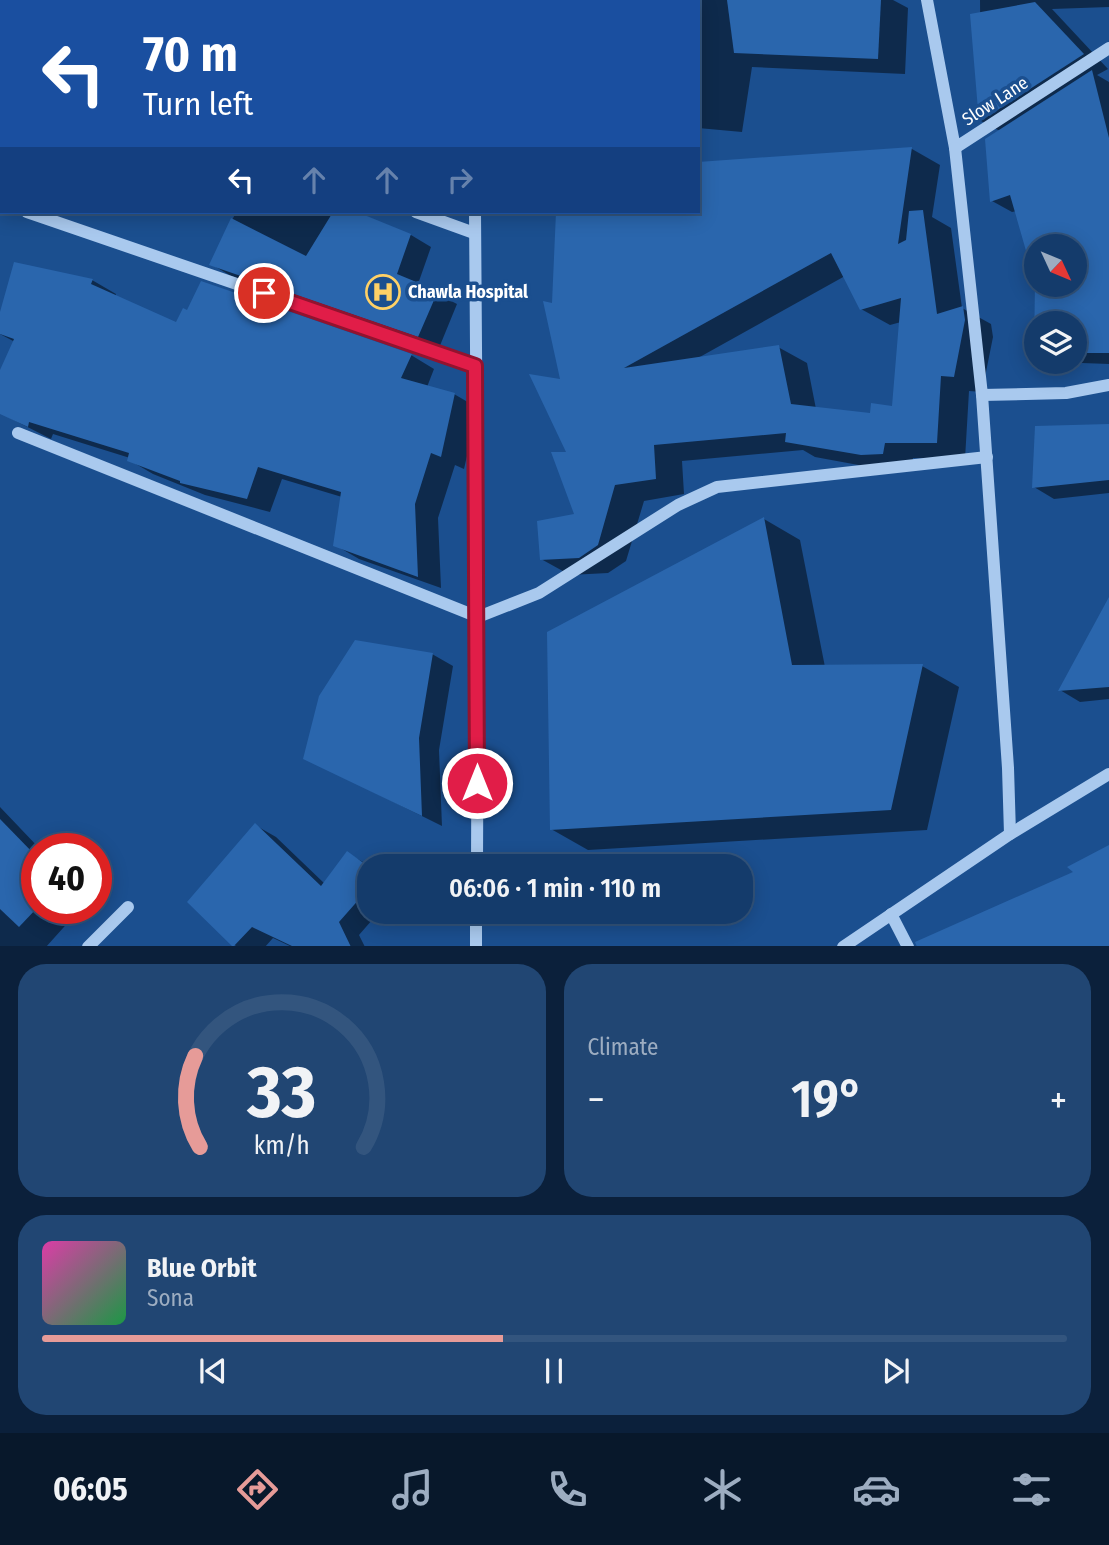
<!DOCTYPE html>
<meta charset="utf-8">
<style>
body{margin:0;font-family:"Fira Sans Condensed",sans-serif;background:#214673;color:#f1f3f6;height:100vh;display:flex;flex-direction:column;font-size:26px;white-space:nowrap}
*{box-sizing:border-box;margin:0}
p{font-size:23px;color:#9dadc1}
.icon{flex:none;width:38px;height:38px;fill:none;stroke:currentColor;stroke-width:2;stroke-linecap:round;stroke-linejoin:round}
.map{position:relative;height:946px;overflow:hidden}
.drawer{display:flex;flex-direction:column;gap:18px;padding:18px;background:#0b203b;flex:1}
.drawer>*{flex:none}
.guide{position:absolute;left:0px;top:0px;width:700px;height:214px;box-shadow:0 4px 18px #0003,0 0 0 2px #33557e;background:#1a4fa0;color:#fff;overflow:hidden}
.needle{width:46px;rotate:134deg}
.tools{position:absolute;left:1024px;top:234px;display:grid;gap:14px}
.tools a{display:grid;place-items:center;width:63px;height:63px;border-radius:50%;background:#143b6b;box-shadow:0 4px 18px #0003,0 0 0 2px #33557e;font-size:35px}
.speed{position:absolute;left:21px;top:833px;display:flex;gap:14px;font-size:35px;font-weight:700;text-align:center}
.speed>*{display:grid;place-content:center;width:91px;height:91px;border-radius:50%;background:#143b6b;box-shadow:0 4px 18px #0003,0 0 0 2px #33557e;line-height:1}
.speed .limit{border:10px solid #d22;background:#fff;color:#111}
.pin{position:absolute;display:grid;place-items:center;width:60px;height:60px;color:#fff;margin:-30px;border:4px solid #fff;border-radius:50%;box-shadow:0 2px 7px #0007}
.me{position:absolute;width:77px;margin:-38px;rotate:0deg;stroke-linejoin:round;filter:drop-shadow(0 0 5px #0008)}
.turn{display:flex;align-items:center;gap:24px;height:147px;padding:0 28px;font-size:32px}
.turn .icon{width:91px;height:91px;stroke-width:2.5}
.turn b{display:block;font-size:49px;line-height:60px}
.lanes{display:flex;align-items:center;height:66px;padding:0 28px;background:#0003;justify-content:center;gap:35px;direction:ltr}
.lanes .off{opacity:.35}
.big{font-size:52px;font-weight:600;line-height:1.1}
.drawer .widget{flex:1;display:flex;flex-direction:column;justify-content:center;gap:10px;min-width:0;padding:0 24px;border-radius:28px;background:#214673}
.drawer .dial{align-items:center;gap:0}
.dial svg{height:182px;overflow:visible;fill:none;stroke:#33557e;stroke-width:7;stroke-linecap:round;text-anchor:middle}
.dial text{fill:#f1f3f6;stroke:none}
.song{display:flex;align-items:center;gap:21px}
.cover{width:84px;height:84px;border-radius:10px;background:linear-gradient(135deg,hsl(320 70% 55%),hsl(140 70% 35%))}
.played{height:7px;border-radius:4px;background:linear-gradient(90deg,#e69b98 45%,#33557e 45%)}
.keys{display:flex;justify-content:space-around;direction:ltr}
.heat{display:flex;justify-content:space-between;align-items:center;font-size:38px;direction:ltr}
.drawer .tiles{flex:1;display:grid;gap:18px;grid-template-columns:1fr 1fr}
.widget:last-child{grid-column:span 2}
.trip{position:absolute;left:357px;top:854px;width:396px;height:70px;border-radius:28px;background:#143b6b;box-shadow:0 4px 18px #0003,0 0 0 2px #33557e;font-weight:600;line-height:70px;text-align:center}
.menu{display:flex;height:112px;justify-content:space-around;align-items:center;background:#08182b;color:#9dadc1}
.menu .icon{width:49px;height:49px}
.menu .current{color:#e69b98}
.menu b{font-size:32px;color:#f1f3f6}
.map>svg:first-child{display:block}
.shadow{fill:#0007;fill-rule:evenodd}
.building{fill:#2a66ad;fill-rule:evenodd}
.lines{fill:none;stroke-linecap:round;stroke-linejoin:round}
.minor{stroke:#a9c9ee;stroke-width:12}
.route-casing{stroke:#92132f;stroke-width:18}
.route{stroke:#e11d48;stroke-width:12}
.labels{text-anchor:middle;stroke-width:7;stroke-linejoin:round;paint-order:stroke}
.street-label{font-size:18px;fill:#fff;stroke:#1b4f8f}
.poi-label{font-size:18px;font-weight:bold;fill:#fff;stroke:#1b4f8f;text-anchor:start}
</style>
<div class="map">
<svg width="1109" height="947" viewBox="0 0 1109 947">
<rect width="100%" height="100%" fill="#1b4f8f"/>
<g class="shadow">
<path d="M150,0H485L488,2H149Z"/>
<path d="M572,0H893L908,8L905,74L752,67L742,132L698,128V2Z"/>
<path d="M980,0H1109V7L1052,9L1108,69L1097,75L1109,82V364L1055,362H1074V247H1036V277L1017,211L1012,212L992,201L1000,131L981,121Z"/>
<path d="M912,149L940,165L932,217L951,228L962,308L991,324L993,337L982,392L969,391L965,459L913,458L911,470L891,471L815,457L803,450L682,461L684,494L644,501L626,561L608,573L570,575L541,559L576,515L554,306L558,212H698V164ZM845,276L861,309L890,325L901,322L894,408L871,415L816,409L807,363L778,347L698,358Z"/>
<path d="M236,212H353L411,235L431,247L418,284L457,304L439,348L231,276L211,264Z"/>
<path d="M92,280L116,294L115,297L177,324L411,355L434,369L427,387L454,394L478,408L464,469L455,465L438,518L441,588L359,559L335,545L342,497L282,479L270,512L205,495L153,474L129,460L130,458L53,434L51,439L0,413V374L15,342L0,334V319Z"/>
<path d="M1109,426V493L1054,499L1034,487Z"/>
<path d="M764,519L800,540L825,667L922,666L959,687L927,830L588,850L551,829Z"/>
<path d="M1109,638V699L1080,702L1060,690Z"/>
<path d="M432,654L453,666L439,750L442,826L305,758Z"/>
<path d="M0,807L40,849H37V908H81L46,947H0Z"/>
<path d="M255,825L276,837L325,884L347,853L370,866L369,912H379L359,935L365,947H292L273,938L265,947H237L189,901Z"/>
</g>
<g class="building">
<path d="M727,0H881L878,59L734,53Z"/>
<path d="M1035,2L1084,54L979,122L970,14Z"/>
<path d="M1092,70L1109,138V353H1074V324H1036V352H1034L1035,282L1010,195L990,202L985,139ZM1036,247H1074V285H1036Z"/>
<path d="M912,147L898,244L906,240L909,211L923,210L937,314L963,306L965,320L954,377L941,376L937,443H885L883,454L861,455L785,442L786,433L654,445L656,479L615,485L598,545L579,558L540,560L537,521L574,514L551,452H566L529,374L560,379L543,301L552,303L556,212H698V162ZM831,253L860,310L901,298L892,406L871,403L870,413L791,404L779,345L624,368Z"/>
<path d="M333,212H357L411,234L397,274L438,291L418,337L209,265L231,218L306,256Z"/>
<path d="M14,262L93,279L91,284L176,322L183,308L187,310L201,281L412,354L401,378L455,393L441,457L431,453L415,504L418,577L333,546L341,492L258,467L247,499L180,483V481L127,461L129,453L29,422L28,427L0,414V370L14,339L0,334V312Z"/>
<path d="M1109,424V480L1032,488L1035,426Z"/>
<path d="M764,517L792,665L923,664L891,810L550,830L547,632Z"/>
<path d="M1109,597V687L1058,691Z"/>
<path d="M355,640L433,653L419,738L422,816L303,759L319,696Z"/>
<path d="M0,819L37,857V908L19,927L0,909Z"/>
<path d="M255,823L321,886L347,851L369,867V888L339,922L351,947H294L252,927L233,947L187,902Z"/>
<path d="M1109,845V947H917L915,942L1073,872L1067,867Z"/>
</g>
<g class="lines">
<g class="minor">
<path d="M927,0L955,148L1109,48"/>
<path d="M483,2V0"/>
<path d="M0,57L2,58"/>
<path d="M955,148L982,395L1066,393L1109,385"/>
<path d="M0,203H2"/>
<path d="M27,212L475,366"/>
<path d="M416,212L474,233"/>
<path d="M475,212L478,617L477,866"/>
<path d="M982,395L1008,768L1010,834"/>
<path d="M18,433L478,617L539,593L678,505L717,487L987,457"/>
<path d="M891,914L908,947"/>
<path d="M88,947L128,907"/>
<path d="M476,947V912"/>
<path d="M843,947L1010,834L1109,774"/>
</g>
</g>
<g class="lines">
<g class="route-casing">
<path id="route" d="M264,293L475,366L477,783"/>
</g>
<use href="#route" class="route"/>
</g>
<defs>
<g id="hospital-ring" transform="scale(1.75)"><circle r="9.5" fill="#1b4f8f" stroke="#ffd166" stroke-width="1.5"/><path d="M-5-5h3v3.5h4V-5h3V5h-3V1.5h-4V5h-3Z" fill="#ffd166"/></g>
</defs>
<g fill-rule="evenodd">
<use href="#hospital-ring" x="383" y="292"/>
</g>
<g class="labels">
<g class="street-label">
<text transform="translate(995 101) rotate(-33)" y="6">Slow Lane</text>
</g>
<g class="poi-label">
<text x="408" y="298">Chawla Hospital</text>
</g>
</g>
</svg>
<div class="tools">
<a><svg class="needle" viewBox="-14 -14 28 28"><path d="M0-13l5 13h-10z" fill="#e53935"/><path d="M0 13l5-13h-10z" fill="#9dadc1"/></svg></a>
<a><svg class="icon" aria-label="layers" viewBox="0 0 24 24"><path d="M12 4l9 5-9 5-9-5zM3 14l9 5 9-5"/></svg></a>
</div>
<div class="speed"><div class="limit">40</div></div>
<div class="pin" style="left:264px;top:293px;background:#d93025"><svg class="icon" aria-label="arrive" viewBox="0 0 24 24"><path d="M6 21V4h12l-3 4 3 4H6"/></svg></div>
<svg class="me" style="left:477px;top:783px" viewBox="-20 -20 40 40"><circle r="17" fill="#e11d48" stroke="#fff" stroke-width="3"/><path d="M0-11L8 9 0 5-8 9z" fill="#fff"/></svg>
<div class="trip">06:06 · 1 min · 110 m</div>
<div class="guide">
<div class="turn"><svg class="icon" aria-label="left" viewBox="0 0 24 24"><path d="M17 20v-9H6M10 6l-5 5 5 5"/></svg><div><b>70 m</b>Turn left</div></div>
<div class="lanes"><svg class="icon" aria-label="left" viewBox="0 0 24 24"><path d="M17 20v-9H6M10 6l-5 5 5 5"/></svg><svg class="icon off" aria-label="ahead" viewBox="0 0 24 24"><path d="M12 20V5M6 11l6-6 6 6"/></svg><svg class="icon off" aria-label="ahead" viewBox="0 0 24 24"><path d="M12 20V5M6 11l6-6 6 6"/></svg><svg class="icon off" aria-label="right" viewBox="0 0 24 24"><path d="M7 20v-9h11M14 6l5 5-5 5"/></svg></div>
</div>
</div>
<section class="drawer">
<div class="tiles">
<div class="widget dial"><svg viewBox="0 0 100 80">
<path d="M14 69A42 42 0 1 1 86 69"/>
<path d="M14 69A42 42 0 0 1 12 29" stroke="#e69b98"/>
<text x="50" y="56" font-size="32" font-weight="700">33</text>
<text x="50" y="72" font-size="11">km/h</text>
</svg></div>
<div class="widget"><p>Climate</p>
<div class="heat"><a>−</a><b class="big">19°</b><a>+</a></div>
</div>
<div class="widget">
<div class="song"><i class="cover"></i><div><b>Blue Orbit</b><p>Sona</p></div></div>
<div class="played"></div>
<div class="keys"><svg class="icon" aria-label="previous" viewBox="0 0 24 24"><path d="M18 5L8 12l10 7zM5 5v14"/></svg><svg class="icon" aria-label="pause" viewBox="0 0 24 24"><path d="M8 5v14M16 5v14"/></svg><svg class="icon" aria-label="next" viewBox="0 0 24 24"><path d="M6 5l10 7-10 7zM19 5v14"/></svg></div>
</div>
</div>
</section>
<nav class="menu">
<b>06:05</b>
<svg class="icon current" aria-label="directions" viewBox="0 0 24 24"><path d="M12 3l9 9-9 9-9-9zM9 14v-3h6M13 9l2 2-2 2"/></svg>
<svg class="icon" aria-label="music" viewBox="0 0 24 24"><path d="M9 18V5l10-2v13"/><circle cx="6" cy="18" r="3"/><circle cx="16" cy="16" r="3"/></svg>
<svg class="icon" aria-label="phone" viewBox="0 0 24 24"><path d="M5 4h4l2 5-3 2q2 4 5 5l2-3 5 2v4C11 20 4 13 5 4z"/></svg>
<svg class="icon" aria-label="climate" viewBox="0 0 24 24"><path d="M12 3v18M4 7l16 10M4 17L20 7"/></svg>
<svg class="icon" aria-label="car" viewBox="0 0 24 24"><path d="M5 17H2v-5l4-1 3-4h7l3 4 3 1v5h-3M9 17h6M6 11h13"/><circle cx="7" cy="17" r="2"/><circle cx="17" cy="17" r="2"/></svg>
<svg class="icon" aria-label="filters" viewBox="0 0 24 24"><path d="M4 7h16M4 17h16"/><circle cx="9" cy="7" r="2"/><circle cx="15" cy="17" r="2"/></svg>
</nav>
